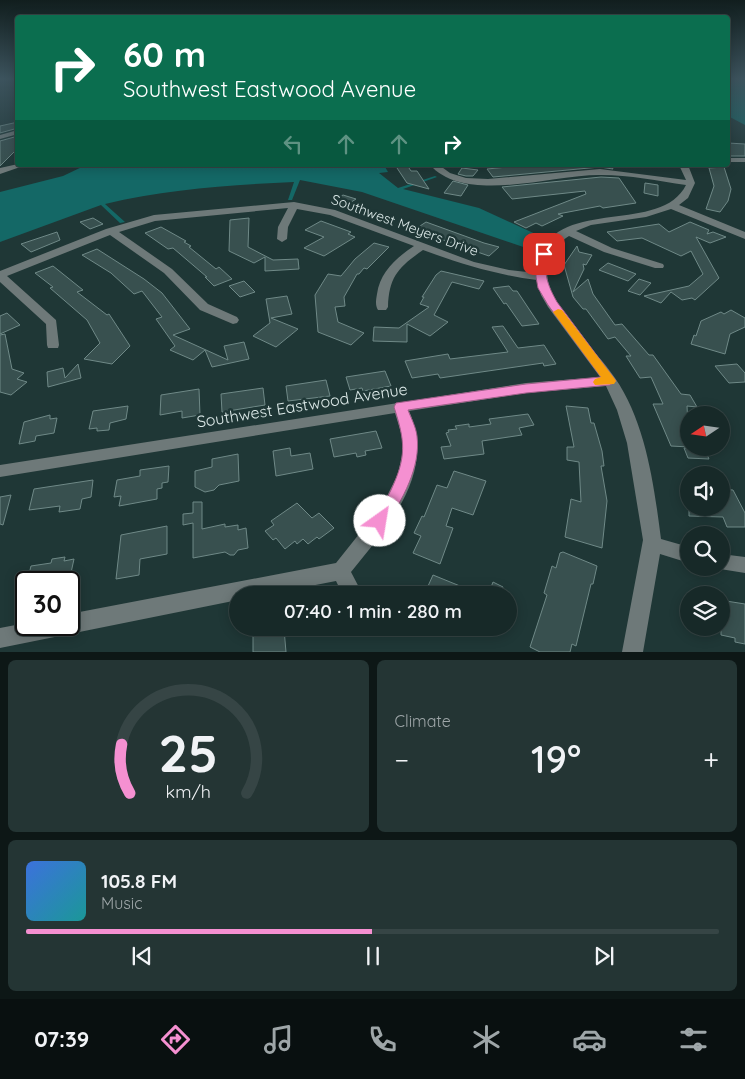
<!DOCTYPE html>
<meta charset="utf-8">
<style>
body{margin:0;font-family:Quicksand,sans-serif;background:#243534;color:#f1f3f6;height:100vh;display:flex;flex-direction:column;font-size:19px;white-space:nowrap}
*{box-sizing:border-box;margin:0}
p{font-size:16px;color:#9ea6a8}
.icon{flex:none;width:28px;height:28px;fill:none;stroke:currentColor;stroke-width:2;stroke-linecap:round;stroke-linejoin:round}
.map{position:relative;height:652px;overflow:hidden}
.side{display:flex;flex-direction:column;gap:8px;padding:8px;background:#0d1716;flex:1}
.side>*{flex:none}
.hud{position:absolute;left:15px;top:15px;width:715px;height:152px;border-radius:5px;box-shadow:0 2px 12px #0003,0 0 0 1px #364545;background:#0b6e4f;color:#fff;overflow:hidden}
.needle{width:32px;rotate:257deg}
.tools{position:absolute;left:680px;top:406px;display:grid;gap:10px}
.tools a{display:grid;place-items:center;width:50px;height:50px;border-radius:50%;background:#172928;box-shadow:0 2px 12px #0003,0 0 0 1px #364545;font-size:25px}
.speed{position:absolute;left:15px;top:571px;display:flex;gap:10px;font-size:25px;font-weight:700;text-align:center}
.speed>*{display:grid;place-content:center;width:65px;height:65px;border-radius:50%;background:#172928;box-shadow:0 2px 12px #0003,0 0 0 1px #364545;line-height:1}
.speed .limit{border:2px solid #111;border-radius:8px;background:#fff;color:#111}
.pin{position:absolute;display:grid;place-items:center;width:42px;height:42px;color:#fff;margin:-21px;border-radius:10px;box-shadow:0 2px 8px #0006}
.me{position:absolute;width:55px;margin:-28px;rotate:32deg;stroke-linejoin:round;filter:drop-shadow(0 0 4px #0008)}
.turn{display:flex;align-items:center;gap:18px;height:105px;padding:0 25px;font-size:22px}
.turn .icon{width:65px;height:65px;stroke-width:2.5}
.turn b{display:block;font-size:35px;line-height:42px}
.lanes{display:flex;align-items:center;height:48px;padding:0 25px;background:#0003;justify-content:center;gap:25px;direction:ltr}
.lanes .off{opacity:.35}
.big{font-size:38px;font-weight:600;line-height:1.1}
.side .card{flex:1;display:flex;flex-direction:column;justify-content:center;gap:8px;min-width:0;padding:0 18px;border-radius:8px;background:#243534}
.side .dial{align-items:center;gap:0}
.dial svg{height:130px;overflow:visible;fill:none;stroke:#364545;stroke-width:7;stroke-linecap:round;text-anchor:middle}
.dial text{fill:#f1f3f6;stroke:none}
.song{display:flex;align-items:center;gap:15px}
.cover{width:60px;height:60px;border-radius:8px;background:linear-gradient(135deg,hsl(220 70% 55%),hsl(180 70% 35%))}
.played{height:5px;border-radius:2px;background:linear-gradient(90deg,#f590d1 50%,#364545 50%)}
.keys{display:flex;justify-content:space-around;direction:ltr}
.heat{display:flex;justify-content:space-between;align-items:center;font-size:28px;direction:ltr}
.side .tiles{flex:1;display:grid;gap:8px;grid-template-columns:1fr 1fr}
.card:last-child{grid-column:span 2}
.trip{position:absolute;left:229px;top:586px;width:288px;height:50px;border-radius:25px;background:#172928;box-shadow:0 2px 12px #0003,0 0 0 1px #364545;font-weight:600;line-height:50px;text-align:center}
.dock{display:flex;height:80px;justify-content:space-around;align-items:center;background:#091010;color:#9ea6a8}
.dock .icon{width:35px;height:35px}
.dock .active{color:#f590d1}
.dock b{font-size:22px;color:#f1f3f6}
.map>svg:first-child{display:block}
.green{fill:#146866}
.building{fill:#38504f;stroke:#6f8987}
.lines{fill:none;stroke-linecap:round;stroke-linejoin:round}
.minor{fill:#6e7979;fill-rule:evenodd}
.route{fill:#f590d1;stroke:#9f5e88}
.slow{fill:#f59e0b}
.labels{text-anchor:middle;stroke-width:5;stroke-linejoin:round;paint-order:stroke}
.street-label{font-size:14px;fill:#dce9e8;stroke:#1f3736}
.near-street-label{font-size:16px;fill:#dce9e8;stroke:#1f3736}
</style>
<div class="map">
<svg width="745" height="652" viewBox="0 0 745 652">
<rect width="100%" height="100%" fill="#1f3736"/>
<g class="green">
<path d="M728,79H745V125L728,116Z"/>
<path d="M86,165H384L388,172L379,173L398,188L435,176L437,177L403,189L479,208L542,237L532,250L362,192L300,180L292,200H288L294,182C230,185 167,189 105,204L125,222L120,223L101,205L0,242V192L63,176Z"/>
</g>
<g class="building">
<path d="M18,122V128L0,133V126Z"/>
<path d="M18,136V148L0,166V141Z"/>
<path d="M728,143L745,144V156H728Z"/>
<path d="M395,165H407L411,171H417L429,189L407,183Z"/>
<path d="M516,165H611L613,169L600,167L493,177L487,169L518,166Z"/>
<path d="M724,167L731,189L728,201L720,212L706,209L714,186L709,168Z"/>
<path d="M462,168L478,170L473,176H466L458,174Z"/>
<path d="M601,177L619,178L636,203L603,208L600,206L558,214L563,216L542,226L536,223L526,228L514,222L586,194L585,191L512,199L502,187Z"/>
<path d="M453,181L468,185L461,196L444,193Z"/>
<path d="M645,183L658,185V196L644,193Z"/>
<path d="M343,195L356,199L345,206L332,202Z"/>
<path d="M93,218L103,224L90,229L80,222Z"/>
<path d="M249,218L248,247L273,260L298,259L299,269L265,271V257L254,263L229,251L230,220Z"/>
<path d="M321,221L351,232L348,234L355,237L324,256L304,248L324,237L305,230Z"/>
<path d="M426,222L484,243L499,247L489,256L414,230Z"/>
<path d="M690,222L709,230L707,234L713,232L726,237L710,243L696,237L719,278L695,300L692,298L682,300L671,292L661,303L644,296L689,286L703,274L691,251L681,256L642,238L617,241L607,232L659,224L669,232Z"/>
<path d="M161,227L186,241L184,242L191,246L189,247L216,269L219,267L232,279L214,286L205,277H207L173,248L168,249L145,233Z"/>
<path d="M57,232L60,240L31,252L21,244Z"/>
<path d="M374,243L389,247L367,269L364,268L359,274H357L344,297L345,306L335,307L338,322L364,333L351,345L318,332L315,295L328,274L341,276L355,259Z"/>
<path d="M577,246L579,252L592,255L586,265L583,264L584,269L573,292L588,279L593,294L615,325L622,324L649,355H653L681,394L690,395L697,407L687,406L689,447L671,446L653,404H663L651,377L640,378L626,356H631L615,337L608,339L586,309H583L573,297L564,265Z"/>
<path d="M97,249L144,279L162,293L190,329L173,335L228,360L224,346L244,342L249,359L212,367L205,350L193,360L170,350L175,346L156,319L162,317L142,291L134,294L111,273L82,255Z"/>
<path d="M608,263L626,270L636,274L628,281L599,270Z"/>
<path d="M53,266L83,290L77,292L107,315L109,314L130,346L112,364L84,359L100,343L87,320L50,288L53,287L35,273Z"/>
<path d="M441,271L484,281L479,289L452,282L434,315L448,322L430,336L407,324V342L373,341L374,327L399,328L429,307L420,304L424,297H422L436,275Z"/>
<path d="M639,279L651,283L640,295L628,291Z"/>
<path d="M244,281L255,292L240,297L229,286Z"/>
<path d="M509,286L513,291H517L539,324L522,326L506,303L504,304L493,288Z"/>
<path d="M287,296L292,314L271,318L298,329L276,347L253,336L270,323L266,299Z"/>
<path d="M731,310L745,318V327L730,334L725,354L691,344L694,335L696,336L701,321L721,312L724,314Z"/>
<path d="M7,313L20,325L0,334V316Z"/>
<path d="M503,326L518,348L544,345L556,364L544,366L543,363L440,378L438,374L412,378L405,361L448,354L450,359L508,352L492,327Z"/>
<path d="M5,334L12,369L24,373L17,379L27,382L11,395L0,392V335Z"/>
<path d="M78,364L81,378L48,387L47,372L63,368L65,378Z"/>
<path d="M737,364L745,373V382L729,383L715,366Z"/>
<path d="M385,371L391,386L363,391L362,388L350,390L346,377Z"/>
<path d="M326,380L330,396L288,401L286,386Z"/>
<path d="M263,388L265,405L222,412L221,394Z"/>
<path d="M199,389L200,415L182,418V411L160,415L161,395Z"/>
<path d="M128,406L126,419L110,423L109,430L97,431V428L89,429L93,411Z"/>
<path d="M566,406L588,408L591,423H594L602,451L604,466H601L607,501L602,548L565,537L571,499L581,502L579,462L567,460V447H574Z"/>
<path d="M528,414L534,425L519,428L522,435L482,441L484,454L444,459L441,447L451,446L446,433L449,432L448,430L457,429L455,426L469,424V427L491,424L489,419Z"/>
<path d="M50,415V419L57,418L54,433L36,436L35,441L19,444L24,422Z"/>
<path d="M376,431L382,448L365,451L366,455L357,457L356,453L334,457L330,439Z"/>
<path d="M290,448L291,456L310,453L313,469L276,476L273,451Z"/>
<path d="M684,448H704L709,459L688,458Z"/>
<path d="M238,454L239,481L219,485L214,490L205,492L195,487V471L212,467V459Z"/>
<path d="M169,466L168,482L162,483V488L157,489V499L119,506L121,496L114,497L117,480L140,476V470Z"/>
<path d="M454,471L486,481L473,515L452,508L446,526L453,528L440,564L413,553L421,536L414,533L422,516L424,517L437,485L447,488Z"/>
<path d="M93,480L91,497L82,499L80,509L59,512L60,506L29,510L34,489Z"/>
<path d="M721,489L733,490L745,513V527H727L723,517L689,516V508H721Z"/>
<path d="M11,495L3,525L0,524V497Z"/>
<path d="M193,502H202V529L225,524V527L238,525V530L246,528L248,548L238,550L234,555H230L225,552L193,558V523L183,525V514L193,513Z"/>
<path d="M297,503L312,518L319,513L334,528L319,539L317,537L308,544L303,539L297,544L295,541L285,549L276,538L273,540L265,531L274,525L271,521Z"/>
<path d="M167,526V554L140,559L139,575L116,579L121,535Z"/>
<path d="M563,552L597,566L593,584H591L576,646L572,644L570,652H540L530,647L547,595L544,593L552,566L556,568L560,553Z"/>
<path d="M65,557L64,561L74,559L69,582H27L31,566L51,563L52,559Z"/>
<path d="M433,575L460,586L456,595H424Z"/>
<path d="M493,582L503,587L500,595H488Z"/>
<path d="M726,601L745,604V644L735,642V638L721,635V609L729,612Z"/>
<path d="M284,629L286,652H253V634Z"/>
</g>
<g class="lines">
<g class="minor">
<path d="M18,130V134L0,139V135Z"/>
<rect x="728" y="158" width="17" height="4"/>
<path d="M18,164L26,165L0,174V168Z"/>
<path d="M430,165H439L450,173L466,178L488,179L600,169L686,180L679,165H688L695,183L688,198L679,205L745,232V239L671,209L646,217L591,225L576,231L612,248L663,264L664,266L663,268H655L604,252L569,236C552,247 543,264 549,285C560,321 595,348 615,378C646,423 654,485 661,539L689,547V563L660,554L643,652H622L643,540L627,443L617,410L606,386L526,393L409,411C437,473 388,526 351,572L363,595H343L336,581L264,595H238V600L0,648V628L26,623V625H69V614L336,563L383,504L398,474L402,455V436L395,413L0,477V465L526,383L600,377L548,307L541,295L537,280C497,275 461,264 423,250C399,267 389,276 388,307L386,310H378C375,305 376,300 377,294C380,272 396,258 414,246L330,215L297,209L288,227L287,239L282,242L277,239L278,227L288,208L155,221L119,232L172,269L208,304L237,317L239,320L237,323L233,324L200,310L164,273L110,235L7,276L56,320L59,345L58,348H48L47,345L46,324L0,282V271L106,229L154,215L294,202L335,210L474,262L509,270L536,273C543,190 659,239 686,185C658,181 630,175 601,175C554,174 466,205 430,165Z"/>
<path d="M721,554L745,557V573L714,568H721Z"/>
</g>
</g>
<linearGradient id="sky" x2="0" y2="1"><stop stop-color="#111e1e"/><stop offset="0.46" stop-color="#3c535d"/><stop offset="1" stop-color="#3c535d" stop-opacity="0"/></linearGradient>
<rect width="745" height="171" fill="url(#sky)"/>
<path class="route" d="M544,251L549,254C542,272 548,286 557,302L616,381L610,385L526,393L408,410C411,418 416,427 417,436C421,468 402,499 386,526L380,528L375,526L372,521C378,510 386,501 391,490C407,456 405,441 394,407L396,403L526,384L601,377L548,305L538,288L536,277V262L541,252Z"/>
<path class="slow" d="M558,309L562,310L614,378L616,381L614,384L595,385L593,382L595,379L601,377L553,312Z"/>
<g class="labels">
<g class="street-label">
<text transform="translate(405 225) rotate(20)" y="5">Southwest Meyers Drive</text>
</g>
<g class="near-street-label">
<text transform="translate(302 405) rotate(-9)" y="6">Southwest Eastwood Avenue</text>
</g>
</g>
</svg>
<div class="tools">
<a><svg class="needle" viewBox="-14 -14 28 28"><path d="M0-13l5 13h-10z" fill="#e53935"/><path d="M0 13l5-13h-10z" fill="#9ea6a8"/></svg></a>
<a><svg class="icon" aria-label="sound" viewBox="0 0 24 24"><path d="M4 9h4l5-4v14l-5-4H4zM17 9q2 3 0 6"/></svg></a>
<a><svg class="icon" aria-label="search" viewBox="0 0 24 24"><circle cx="10" cy="10" r="6"/><path d="M15 15l6 6"/></svg></a>
<a><svg class="icon" aria-label="layers" viewBox="0 0 24 24"><path d="M12 4l9 5-9 5-9-5zM3 14l9 5 9-5"/></svg></a>
</div>
<div class="speed"><div class="limit">30</div></div>
<div class="pin" style="left:544px;top:254px;background:#d93025"><svg class="icon" aria-label="arrive" viewBox="0 0 24 24"><path d="M6 21V4h12l-3 4 3 4H6"/></svg></div>
<svg class="me" style="left:380px;top:521px" viewBox="-20 -20 40 40"><circle r="19" fill="#fff"/><path d="M0-13L10 11 0 6-10 11z" fill="#f590d1"/></svg>
<div class="trip">07:40 · 1 min · 280 m</div>
<div class="hud">
<div class="turn"><svg class="icon" aria-label="right" viewBox="0 0 24 24"><path d="M7 20v-9h11M14 6l5 5-5 5"/></svg><div><b>60 m</b>Southwest Eastwood Avenue</div></div>
<div class="lanes"><svg class="icon off" aria-label="left" viewBox="0 0 24 24"><path d="M17 20v-9H6M10 6l-5 5 5 5"/></svg><svg class="icon off" aria-label="ahead" viewBox="0 0 24 24"><path d="M12 20V5M6 11l6-6 6 6"/></svg><svg class="icon off" aria-label="ahead" viewBox="0 0 24 24"><path d="M12 20V5M6 11l6-6 6 6"/></svg><svg class="icon" aria-label="right" viewBox="0 0 24 24"><path d="M7 20v-9h11M14 6l5 5-5 5"/></svg></div>
</div>
</div>
<section class="side">
<div class="tiles">
<div class="card dial"><svg viewBox="0 0 100 80">
<path d="M14 69A42 42 0 1 1 86 69"/>
<path d="M14 69A42 42 0 0 1 9 39" stroke="#f590d1"/>
<text x="50" y="56" font-size="32" font-weight="700">25</text>
<text x="50" y="72" font-size="11">km/h</text>
</svg></div>
<div class="card"><p>Climate</p>
<div class="heat"><a>−</a><b class="big">19°</b><a>+</a></div>
</div>
<div class="card">
<div class="song"><i class="cover"></i><div><b>105.8 FM</b><p>Music</p></div></div>
<div class="played"></div>
<div class="keys"><svg class="icon" aria-label="previous" viewBox="0 0 24 24"><path d="M18 5L8 12l10 7zM5 5v14"/></svg><svg class="icon" aria-label="pause" viewBox="0 0 24 24"><path d="M8 5v14M16 5v14"/></svg><svg class="icon" aria-label="next" viewBox="0 0 24 24"><path d="M6 5l10 7-10 7zM19 5v14"/></svg></div>
</div>
</div>
</section>
<nav class="dock">
<b>07:39</b>
<svg class="icon active" aria-label="directions" viewBox="0 0 24 24"><path d="M12 3l9 9-9 9-9-9zM9 14v-3h6M13 9l2 2-2 2"/></svg>
<svg class="icon" aria-label="music" viewBox="0 0 24 24"><path d="M9 18V5l10-2v13"/><circle cx="6" cy="18" r="3"/><circle cx="16" cy="16" r="3"/></svg>
<svg class="icon" aria-label="phone" viewBox="0 0 24 24"><path d="M5 4h4l2 5-3 2q2 4 5 5l2-3 5 2v4C11 20 4 13 5 4z"/></svg>
<svg class="icon" aria-label="climate" viewBox="0 0 24 24"><path d="M12 3v18M4 7l16 10M4 17L20 7"/></svg>
<svg class="icon" aria-label="car" viewBox="0 0 24 24"><path d="M5 17H2v-5l4-1 3-4h7l3 4 3 1v5h-3M9 17h6M6 11h13"/><circle cx="7" cy="17" r="2"/><circle cx="17" cy="17" r="2"/></svg>
<svg class="icon" aria-label="filters" viewBox="0 0 24 24"><path d="M4 7h16M4 17h16"/><circle cx="9" cy="7" r="2"/><circle cx="15" cy="17" r="2"/></svg>
</nav>
